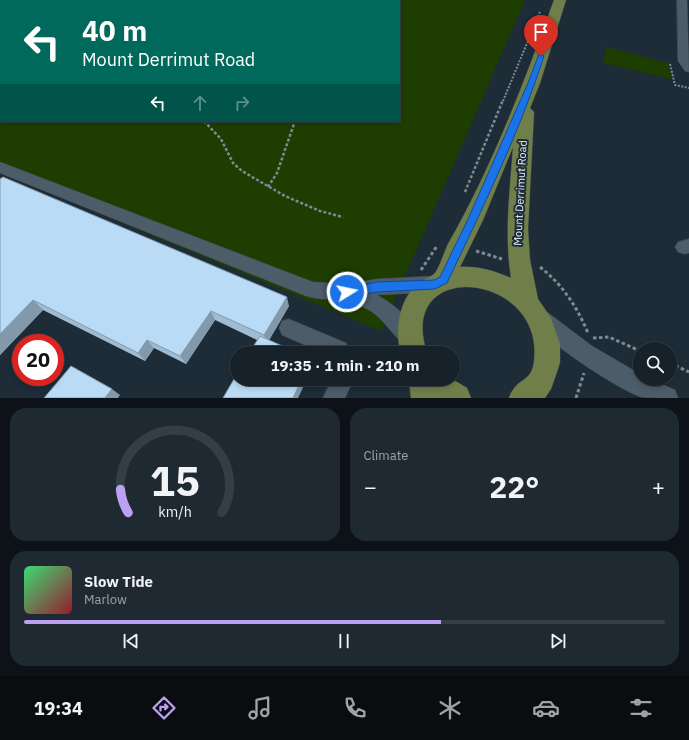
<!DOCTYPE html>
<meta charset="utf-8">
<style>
body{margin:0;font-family:"IBM Plex Sans",sans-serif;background:#1f2931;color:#f1f3f6;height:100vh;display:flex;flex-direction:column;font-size:15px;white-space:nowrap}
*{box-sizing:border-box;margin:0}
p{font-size:13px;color:#9ea3a8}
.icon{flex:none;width:22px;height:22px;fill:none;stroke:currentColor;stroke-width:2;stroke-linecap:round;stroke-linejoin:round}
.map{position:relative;height:398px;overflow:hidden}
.sheet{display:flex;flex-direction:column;gap:10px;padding:10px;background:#0c1217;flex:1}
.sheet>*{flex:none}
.banner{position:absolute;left:0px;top:0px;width:400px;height:122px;box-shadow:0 2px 6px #0003,0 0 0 1px #353e46;background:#00695c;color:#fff;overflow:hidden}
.buttons{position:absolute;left:633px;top:342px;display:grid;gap:8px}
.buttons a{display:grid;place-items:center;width:44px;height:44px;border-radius:50%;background:#162129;box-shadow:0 2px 6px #0003,0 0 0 1px #353e46;font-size:20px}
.speed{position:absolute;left:12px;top:334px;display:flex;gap:8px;font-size:20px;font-weight:700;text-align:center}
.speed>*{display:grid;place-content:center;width:52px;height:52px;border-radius:50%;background:#162129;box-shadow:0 2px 6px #0003,0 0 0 1px #353e46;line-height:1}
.speed .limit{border:6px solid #d22;background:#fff;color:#111}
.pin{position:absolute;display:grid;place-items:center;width:34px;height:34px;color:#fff;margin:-41px -17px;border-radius:50% 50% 50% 0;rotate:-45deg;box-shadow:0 0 4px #0007}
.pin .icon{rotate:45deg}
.me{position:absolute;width:44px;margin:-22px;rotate:80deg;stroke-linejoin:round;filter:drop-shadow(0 0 3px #0008)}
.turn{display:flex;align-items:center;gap:14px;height:84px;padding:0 16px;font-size:18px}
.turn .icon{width:52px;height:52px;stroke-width:2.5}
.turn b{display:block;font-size:28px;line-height:34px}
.lanes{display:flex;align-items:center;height:38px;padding:0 16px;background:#0003;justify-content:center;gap:20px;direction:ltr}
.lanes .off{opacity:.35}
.big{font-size:30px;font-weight:700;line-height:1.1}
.sheet .widget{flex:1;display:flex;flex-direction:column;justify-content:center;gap:6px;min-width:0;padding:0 14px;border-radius:16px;background:#1f2931}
.sheet .dial{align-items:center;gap:0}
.dial svg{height:104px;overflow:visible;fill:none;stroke:#353e46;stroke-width:7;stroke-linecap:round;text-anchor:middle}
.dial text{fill:#f1f3f6;stroke:none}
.song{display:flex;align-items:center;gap:12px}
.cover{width:48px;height:48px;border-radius:6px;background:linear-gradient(135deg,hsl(140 70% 55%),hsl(350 70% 35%))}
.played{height:4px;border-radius:2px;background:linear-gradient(90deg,#bca0f2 65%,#353e46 65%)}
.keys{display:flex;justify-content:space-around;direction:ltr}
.heat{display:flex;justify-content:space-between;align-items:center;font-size:22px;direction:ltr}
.sheet .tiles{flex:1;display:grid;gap:10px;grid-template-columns:1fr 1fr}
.widget:last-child{grid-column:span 2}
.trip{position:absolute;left:230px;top:346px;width:230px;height:40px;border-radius:20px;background:#162129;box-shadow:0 2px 6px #0003,0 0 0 1px #353e46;font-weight:700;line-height:40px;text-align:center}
.tabs{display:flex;height:64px;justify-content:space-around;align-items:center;background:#090d10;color:#9ea3a8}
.tabs .icon{width:28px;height:28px}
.tabs .selected{color:#bca0f2}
.tabs b{font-size:18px;color:#f1f3f6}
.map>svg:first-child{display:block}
.green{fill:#1d3e00;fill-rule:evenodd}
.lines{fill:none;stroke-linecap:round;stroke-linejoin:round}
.minor-casing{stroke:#3d4952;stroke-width:1}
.major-casing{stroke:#3d4952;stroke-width:1}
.path-far2{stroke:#7d8a93;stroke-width:2;stroke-dasharray:2 1.5;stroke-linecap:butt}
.path-far1{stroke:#7d8a93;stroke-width:2.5;stroke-dasharray:3 2;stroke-linecap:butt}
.path{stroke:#7d8a93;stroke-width:3;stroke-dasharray:3.5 2.5;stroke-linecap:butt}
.minor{fill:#4c5c68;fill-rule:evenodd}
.major{fill:#707e49;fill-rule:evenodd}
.wall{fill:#9fbcd3}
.shaded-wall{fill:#8299ac}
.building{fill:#b9dbf5;stroke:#8299ac}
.route{fill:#1a73e8;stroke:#114b97}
.labels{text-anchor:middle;stroke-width:4;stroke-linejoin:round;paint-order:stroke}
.street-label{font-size:11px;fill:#e6f0f7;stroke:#1d2c37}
</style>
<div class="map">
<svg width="689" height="398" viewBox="0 0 689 398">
<rect width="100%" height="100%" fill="#1d2c37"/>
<g class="green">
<path d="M0,0H525L381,331L0,172ZM1,1H399V121H1Z"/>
<path d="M606,47L668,63L672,79L603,63Z"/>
</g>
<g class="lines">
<g class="minor-casing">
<g id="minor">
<path d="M677,0H687L689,72L685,71L678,61Z"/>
<path d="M1,66V74L0,75V67Z"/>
<path d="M0,162L313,282L347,284L377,279L435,276L442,278L444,284L442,290L435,292L377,295C394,304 412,320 420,337L417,344L410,347C394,340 385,319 369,310C361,306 352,301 343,300C331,299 318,300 306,296L0,173Z"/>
<path d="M689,239V253L684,254L678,252L675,247L678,242Z"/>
<path d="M540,309L547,312L592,346L640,374V379H650L675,390L678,398C668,398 650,398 641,397C619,390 539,338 530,318L533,312Z"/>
<path d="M289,319L346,343L351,353H323L282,335L279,328L282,321Z"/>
<path d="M332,379H354L345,398H323Z"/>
</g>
</g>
<g class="major-casing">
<g id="major">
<path d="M554,0H566L540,83L530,108L534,112L528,229L530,260L538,299L551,318L560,344V362L558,369L551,389L545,398H509C510,395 511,392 513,390C520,378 532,381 534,361C545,272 395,256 427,353H401C394,330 399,300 418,283C423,279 430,278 434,274C438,271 445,250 448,244C492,167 524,83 554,0ZM513,147C510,191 504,234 511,278C494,271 479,266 460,267L483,220Z"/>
<path d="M409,379H452L467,388L471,398H411Z"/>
</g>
</g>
<g class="path-far2">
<path d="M262,1L267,0"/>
<path d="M670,64L675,85L689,88"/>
<path d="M503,101L540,12"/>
</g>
<g class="path-far1">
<path d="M204,121L221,139L233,163L242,171L285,196L320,211L343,217"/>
<path d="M268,187L277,173L295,121"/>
<path d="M465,192L503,100"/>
</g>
<g class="path">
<path d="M476,251L502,259"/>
<path d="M540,267C563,285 577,307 588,333"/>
<path d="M421,270L437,246"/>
<path d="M593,338L609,337L640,351"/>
<path d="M670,363L689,372"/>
<path d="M576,398L584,373"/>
</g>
<use href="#minor" class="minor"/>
<use href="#major" class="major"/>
</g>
<path class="wall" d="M0,179L289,306L269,340H257L215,320L186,364L154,348L145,361L43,310L0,355Z"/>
<g class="shaded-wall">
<path d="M287,297L289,306L267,344L264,335Z"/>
<path d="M33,300L43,310L0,355V334Z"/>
<path d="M211,311L215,320L186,364L180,356Z"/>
<path d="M147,340L154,348L145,361L138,353Z"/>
<path d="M302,379H307L298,398H293Z"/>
<path d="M112,389L120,395L118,398H105Z"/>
</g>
<g class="building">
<path d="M3,177L287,297L264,335L211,311L180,356L147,340L138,353L33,300L0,334V179Z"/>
<path d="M260,336L298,353H249Z"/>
<path d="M71,366L112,389L105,398H44Z"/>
<path d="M237,374V379H302L293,398H223Z"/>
</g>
<path class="route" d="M539,54L544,56C519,134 482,209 447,283L435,289L377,292L347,297L343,296L341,292L343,289L347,288L377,282L434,280L440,277L468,219L528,83Z"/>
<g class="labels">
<g class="street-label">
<text transform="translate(520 193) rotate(-87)" y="4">Mount Derrimut Road</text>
</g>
</g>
</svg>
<div class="buttons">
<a><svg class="icon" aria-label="search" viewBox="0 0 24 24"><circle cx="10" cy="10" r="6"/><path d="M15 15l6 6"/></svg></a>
</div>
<div class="speed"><div class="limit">20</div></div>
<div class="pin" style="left:541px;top:56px;background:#d93025"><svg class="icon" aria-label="arrive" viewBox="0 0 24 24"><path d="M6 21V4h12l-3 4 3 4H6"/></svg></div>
<svg class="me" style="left:347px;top:292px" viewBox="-20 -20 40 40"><circle r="17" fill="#1a73e8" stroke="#fff" stroke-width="3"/><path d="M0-11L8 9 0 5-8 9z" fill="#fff"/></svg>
<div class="trip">19:35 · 1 min · 210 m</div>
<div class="banner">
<div class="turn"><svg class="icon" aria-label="left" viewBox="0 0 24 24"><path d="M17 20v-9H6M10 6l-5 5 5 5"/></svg><div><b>40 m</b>Mount Derrimut Road</div></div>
<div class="lanes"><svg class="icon" aria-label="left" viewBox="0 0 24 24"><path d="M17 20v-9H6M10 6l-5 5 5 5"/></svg><svg class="icon off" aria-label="ahead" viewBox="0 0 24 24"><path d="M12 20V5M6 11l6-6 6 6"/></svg><svg class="icon off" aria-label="right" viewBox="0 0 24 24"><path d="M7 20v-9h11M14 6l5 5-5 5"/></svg></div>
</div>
</div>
<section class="sheet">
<div class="tiles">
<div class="widget dial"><svg viewBox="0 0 100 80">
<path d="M14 69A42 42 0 1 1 86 69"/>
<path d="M14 69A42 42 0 0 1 8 51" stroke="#bca0f2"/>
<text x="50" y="56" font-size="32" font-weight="700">15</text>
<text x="50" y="72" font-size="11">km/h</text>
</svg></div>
<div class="widget"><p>Climate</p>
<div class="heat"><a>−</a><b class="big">22°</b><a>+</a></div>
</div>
<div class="widget">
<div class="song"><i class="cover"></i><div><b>Slow Tide</b><p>Marlow</p></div></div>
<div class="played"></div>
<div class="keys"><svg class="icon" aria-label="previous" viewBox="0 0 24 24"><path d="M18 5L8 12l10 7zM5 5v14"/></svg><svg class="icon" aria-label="pause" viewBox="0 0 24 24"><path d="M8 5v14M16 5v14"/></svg><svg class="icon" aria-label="next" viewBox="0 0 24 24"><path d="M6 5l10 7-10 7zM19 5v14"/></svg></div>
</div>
</div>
</section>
<nav class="tabs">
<b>19:34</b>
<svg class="icon selected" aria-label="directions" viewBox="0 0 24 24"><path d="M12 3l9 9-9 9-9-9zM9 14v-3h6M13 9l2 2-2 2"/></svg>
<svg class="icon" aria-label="music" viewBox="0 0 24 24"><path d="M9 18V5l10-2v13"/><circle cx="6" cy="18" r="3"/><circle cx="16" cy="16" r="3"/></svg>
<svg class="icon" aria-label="phone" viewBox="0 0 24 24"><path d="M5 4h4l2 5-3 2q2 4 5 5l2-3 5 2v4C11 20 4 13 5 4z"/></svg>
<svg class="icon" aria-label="climate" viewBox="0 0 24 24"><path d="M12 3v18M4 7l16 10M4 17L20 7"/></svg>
<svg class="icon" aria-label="car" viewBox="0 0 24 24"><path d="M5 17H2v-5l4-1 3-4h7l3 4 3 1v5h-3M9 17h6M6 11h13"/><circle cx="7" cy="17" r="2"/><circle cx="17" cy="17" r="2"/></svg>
<svg class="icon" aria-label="filters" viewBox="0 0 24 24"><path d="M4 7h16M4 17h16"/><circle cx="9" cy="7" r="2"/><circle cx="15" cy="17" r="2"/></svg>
</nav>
